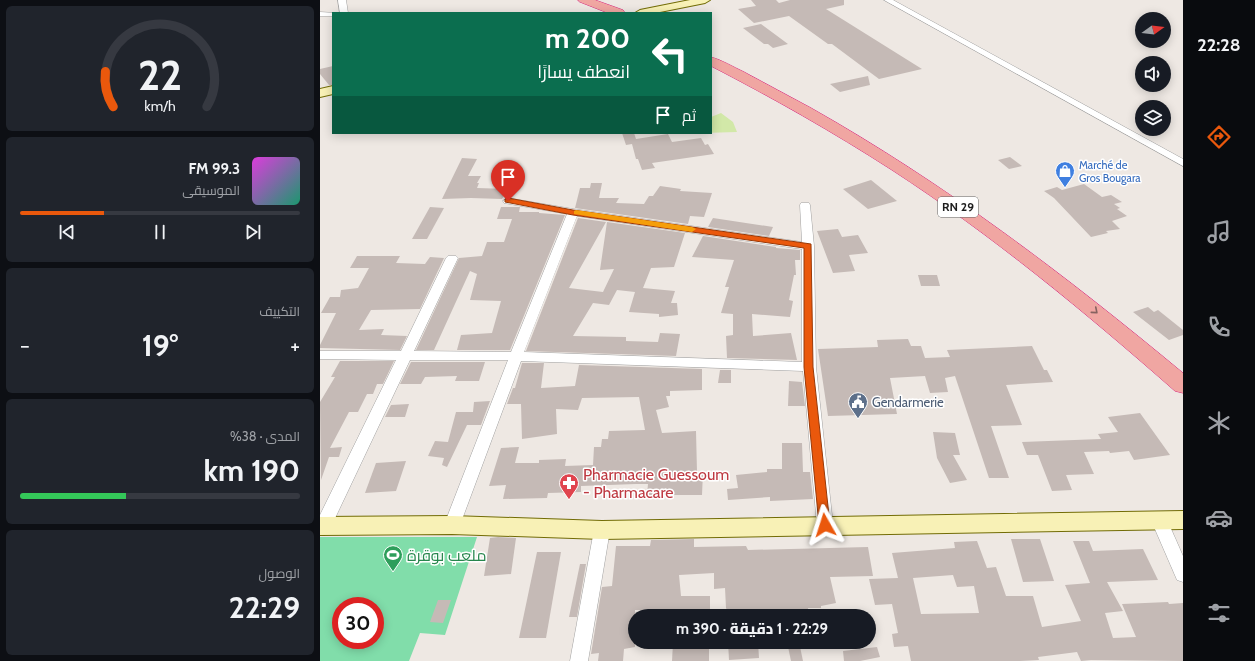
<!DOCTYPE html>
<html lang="ar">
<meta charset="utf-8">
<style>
body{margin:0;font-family:Cabin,Cairo,sans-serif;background:#20242c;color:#f1f3f6;direction:rtl;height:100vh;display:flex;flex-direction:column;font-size:15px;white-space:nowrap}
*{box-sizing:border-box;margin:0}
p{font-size:13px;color:#9ea1a6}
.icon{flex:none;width:22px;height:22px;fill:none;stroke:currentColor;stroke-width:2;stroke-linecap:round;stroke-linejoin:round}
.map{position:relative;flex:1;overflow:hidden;direction:ltr}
.panel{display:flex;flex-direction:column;gap:6px;padding:6px;background:#0d0f14;width:320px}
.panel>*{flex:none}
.banner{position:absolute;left:12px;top:12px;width:380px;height:122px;border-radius:0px;box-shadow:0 2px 10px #0003;direction:rtl;background:#0b6e4f;color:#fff;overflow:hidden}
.needle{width:26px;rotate:75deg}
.controls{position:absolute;left:815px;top:12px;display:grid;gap:8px}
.controls a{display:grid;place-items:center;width:36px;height:36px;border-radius:50%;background:#171b24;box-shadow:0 2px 10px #0003;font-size:20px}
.speed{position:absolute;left:12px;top:597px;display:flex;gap:8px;font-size:20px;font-weight:700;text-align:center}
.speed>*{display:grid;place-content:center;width:52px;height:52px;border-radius:50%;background:#171b24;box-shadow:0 2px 10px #0003;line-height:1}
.speed .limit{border:6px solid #d22;background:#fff;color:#111}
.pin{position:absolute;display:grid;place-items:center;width:34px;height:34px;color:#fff;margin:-41px -17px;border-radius:50% 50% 50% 0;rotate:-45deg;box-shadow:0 0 4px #0007}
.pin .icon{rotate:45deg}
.me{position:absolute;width:44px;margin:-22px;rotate:354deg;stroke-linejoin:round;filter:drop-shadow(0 0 3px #0008)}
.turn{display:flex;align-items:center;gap:14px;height:84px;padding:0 16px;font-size:18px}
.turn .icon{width:52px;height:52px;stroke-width:2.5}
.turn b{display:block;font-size:28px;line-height:34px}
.then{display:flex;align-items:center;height:38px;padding:0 16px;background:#0003;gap:8px;font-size:15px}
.big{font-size:30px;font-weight:800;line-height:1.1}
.panel .card{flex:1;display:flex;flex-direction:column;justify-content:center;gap:6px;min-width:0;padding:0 14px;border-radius:6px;background:#20242c}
.panel .dial{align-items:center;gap:0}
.dial svg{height:104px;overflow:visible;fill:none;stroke:#363941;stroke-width:7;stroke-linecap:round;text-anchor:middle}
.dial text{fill:#f1f3f6;stroke:none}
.song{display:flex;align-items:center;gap:12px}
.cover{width:48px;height:48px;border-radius:6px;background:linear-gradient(135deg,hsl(300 70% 55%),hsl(160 70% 35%))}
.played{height:4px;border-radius:2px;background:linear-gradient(90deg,#ea580c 30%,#363941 30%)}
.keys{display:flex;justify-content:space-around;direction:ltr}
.heat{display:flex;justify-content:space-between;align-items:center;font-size:22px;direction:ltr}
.charge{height:6px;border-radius:3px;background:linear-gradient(90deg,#34c759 38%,#363941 0)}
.trip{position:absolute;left:308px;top:609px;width:248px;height:40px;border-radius:20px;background:#171b24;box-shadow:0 2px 10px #0003;font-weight:800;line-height:40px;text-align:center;direction:rtl}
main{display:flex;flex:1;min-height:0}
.menu{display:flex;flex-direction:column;width:72px;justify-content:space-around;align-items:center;background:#090b0e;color:#9ea1a6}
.menu .icon{width:28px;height:28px}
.menu .current{color:#ea580c}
.menu b{font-size:18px;color:#f1f3f6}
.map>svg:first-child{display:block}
.grass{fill:#d2e8a8}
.pitch{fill:#81ddaa;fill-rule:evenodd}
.building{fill:#c5bab6;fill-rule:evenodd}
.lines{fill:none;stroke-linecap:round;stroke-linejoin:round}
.minor-casing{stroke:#a1a1a1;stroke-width:1}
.secondary-casing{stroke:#726c06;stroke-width:2}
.trunk-casing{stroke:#d6267e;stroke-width:1}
.minor{fill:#fff;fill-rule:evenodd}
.secondary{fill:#f8f1b6;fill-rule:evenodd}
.trunk{fill:#f0a6a2;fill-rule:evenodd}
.oneway{stroke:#866260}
.route{fill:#ea580c;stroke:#983908}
.slow{fill:#f59e0b}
.labels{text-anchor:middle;stroke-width:3;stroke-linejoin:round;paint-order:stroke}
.far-shop-label{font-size:11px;fill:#366cbe;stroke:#fff;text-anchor:start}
.shield{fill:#fff;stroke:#616161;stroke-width:1}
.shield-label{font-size:12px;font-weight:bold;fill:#1d1d1d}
.service-label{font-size:13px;fill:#4e5e75;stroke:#fff;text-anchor:start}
.near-health-label{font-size:16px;fill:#be3a42;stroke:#fff;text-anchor:start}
.near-leisure-label{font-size:16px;fill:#27864d;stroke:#fff;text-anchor:start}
</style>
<main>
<nav class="menu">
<b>22:28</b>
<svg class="icon current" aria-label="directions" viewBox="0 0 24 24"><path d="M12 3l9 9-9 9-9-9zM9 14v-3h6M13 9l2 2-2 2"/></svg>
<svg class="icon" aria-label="music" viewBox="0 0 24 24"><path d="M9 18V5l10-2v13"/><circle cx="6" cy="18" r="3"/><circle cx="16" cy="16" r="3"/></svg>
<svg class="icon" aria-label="phone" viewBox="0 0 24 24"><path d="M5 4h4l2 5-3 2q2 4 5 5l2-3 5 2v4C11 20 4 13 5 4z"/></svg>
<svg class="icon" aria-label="climate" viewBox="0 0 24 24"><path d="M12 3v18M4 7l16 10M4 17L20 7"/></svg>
<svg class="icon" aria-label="car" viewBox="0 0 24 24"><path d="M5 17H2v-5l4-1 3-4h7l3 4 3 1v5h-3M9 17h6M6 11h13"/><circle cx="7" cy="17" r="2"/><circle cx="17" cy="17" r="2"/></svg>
<svg class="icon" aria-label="filters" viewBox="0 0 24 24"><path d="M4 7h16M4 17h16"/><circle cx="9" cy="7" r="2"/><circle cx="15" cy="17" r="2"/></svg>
</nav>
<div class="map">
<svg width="863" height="661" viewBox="0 0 863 661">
<rect width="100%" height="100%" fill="#eee8e3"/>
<path class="grass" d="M401,113L413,122L417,132L383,133H391V117Z"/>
<path class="pitch" d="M0,537H157L125,635L100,633L89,661H0ZM21,606H55V640H21Z"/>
<g class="building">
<path d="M431,0H456L459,3L470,0H524V5L506,9L602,69L559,79L512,44H508L469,16L434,23L418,9L436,6Z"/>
<path d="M441,24L468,44L453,48L448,44H444L423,28Z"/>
<path d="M13,66V85H9L0,74V69Z"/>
<path d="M548,76L550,85L520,92L510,84Z"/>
<path d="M302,133H314L316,139L348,134L352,142L381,138L385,145L388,144L394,154L332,163L335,168L322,170L318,159H316L312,144L306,145Z"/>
<path d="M690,157L702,166L689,169L678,160Z"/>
<path d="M142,158L157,159L148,176H161L157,183H159L157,188L188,189L182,199L151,198L122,199Z"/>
<path d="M551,180L577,201L548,209L523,189Z"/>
<path d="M271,183H282L279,198H299L296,203L324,204L329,196H333L340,186L361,189L360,191L392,193L384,217L370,216L368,224L255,208L260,188H270Z"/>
<path d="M764,184L782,197L791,195L802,202L794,204L800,208L797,209L807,216L792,221L800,229L786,231L788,233L771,237L734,198L724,191L737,187L742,190Z"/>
<path d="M110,207L124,208L107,239H92Z"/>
<path d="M181,207H200L199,212H219V213L245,215L190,350H137L141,335L172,333L181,301L150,300L157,274L150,271L114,350H96L139,258L162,256L167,242H184L192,219H177Z"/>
<path d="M258,218L286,222L249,288L283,292L294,269L280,270L287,222L365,233L354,267L331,268L323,288L355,291L351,303H357L358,315L339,317V314L309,312L315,292L297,290L289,305L273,303L253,336L306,337V341L338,342L340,333L360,334L356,356L206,351Z"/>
<path d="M393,218L453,227L449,236L388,227Z"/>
<path d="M518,229L522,237L538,235L548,253L529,255L535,271L513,273L497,231Z"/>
<path d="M383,236L456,247V248L480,250V260H475L476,275H474L469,300L473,301L470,317L432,314L433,336L471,333L477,360L407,358L406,336L413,335V314L401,313L409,287H405L414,260L372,257Z"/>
<path d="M37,256H80L76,263L105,264L110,257L124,258L100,309L51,310L39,330L64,329L61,335L87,336L80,350L0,348V345L16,313H1L10,297H20L21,290L38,288L49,268H30Z"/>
<path d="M598,275H617L620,286H601Z"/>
<path d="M828,307L834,312L838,310L863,330V335L849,340L813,312Z"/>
<path d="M588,339L591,346H601L605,358L630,357L627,350L712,346L724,370H727L733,382L686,385L702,425L671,426L689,478H669L635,376L625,378L628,392L610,393L605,376L570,378L577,414L508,416L498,349L558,347L557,340Z"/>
<path d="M20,361H74L63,384H57L53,394H47L38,412H29L10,448L22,447L19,457H9L1,480L0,402L15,377H11Z"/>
<path d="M91,362H165L159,381H135L137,376L105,377L101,384H80Z"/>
<path d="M202,363H224L221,388L255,386L259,365L382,369V390L350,391V396H346L349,407L336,410L342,433L376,431L377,472H383L382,495H327L328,484H316L261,486V492L228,493L227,498L183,499L186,485L169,486L181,448L199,447L195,463H219V460L246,459L245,466L273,465L274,447H281L282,439H288L289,431L325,430L319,397L262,398L258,410L236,409L237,434L202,439L201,404H187L193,388H195Z"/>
<path d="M400,370H411V383H398Z"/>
<path d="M469,381L482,382L485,406H468Z"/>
<path d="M170,401L161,425H147L127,467L122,465L124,458L108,456L115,441L128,442L136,412H153L154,402Z"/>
<path d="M89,404L85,417H65L71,405Z"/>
<path d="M820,413L850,455L814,460L809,451L790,453L789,451L764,452L774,474L746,475L752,490L732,491L718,455H707L702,442L781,439L778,434L798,432L788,417Z"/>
<path d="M613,432L635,433L640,455H633L647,480L630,483L617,458Z"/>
<path d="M462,443H482L483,472H490L493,499L450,501V497L408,500L407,489L418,488L416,475L447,472V469H462Z"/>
<path d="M86,461L76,491L45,493L56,463Z"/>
<path d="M178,537L196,538L191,574L164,576L170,538Z"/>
<path d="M374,539V547L426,546L428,550L548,547L553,576L510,577L516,603L501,606V608H488L489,616H410L406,608L405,588L394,589V573L359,575L361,596H390V610L386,612H362V610H315V647L304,649L303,661H278L279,653L271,654L282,587L292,586L296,546H330L331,540Z"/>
<path d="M691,539H720L734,581L703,582Z"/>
<path d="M657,541L667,568L676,567L686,596H713L722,627L761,621L745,585L770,583L753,541H769L773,551L823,549L838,580L787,582L803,611L785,613L793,638L816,637L802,604L848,602L849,604L863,603V661L771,660L761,661L757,652L718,657L719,660L700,661H591L588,646L574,647L572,634L578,633L572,604L555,605L549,579L578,578L572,553L635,548L634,542ZM633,575L637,587L654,586L659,613L601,614L593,578Z"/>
<path d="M217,552H241L226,638H199Z"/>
<path d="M260,564H266L257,617H249Z"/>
<path d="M118,600H131L123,623L110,622Z"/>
<path d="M389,642V661H352L353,643Z"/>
<path d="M408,642H438L439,658L409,660Z"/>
<path d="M467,642H479L483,661H471Z"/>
<path d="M557,647L560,657L540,661H524L523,651Z"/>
</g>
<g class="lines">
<g class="minor-casing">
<g id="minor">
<path d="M18,0H26L28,13H20Z"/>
<path d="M564,0H573L863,159V166Z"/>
<path d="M0,12L16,13H13V16H0Z"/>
<path d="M188,198L253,209L482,242L480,205L481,203H489L490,205L494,246L496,367L513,525L511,530L505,532L499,530L497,525L483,371L201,361L140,525L138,530L132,532L126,530L124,525L188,360H90L9,531L3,533L0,532V515L76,360L0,359V351H81L126,258L128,256H136L138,258L94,351L191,352L247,214L184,203L183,201ZM257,216L482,249V362L204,352Z"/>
<path d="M839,513L845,515L863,556V582L857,580L831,520L833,515Z"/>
<path d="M282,523L288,525L290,530L268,661H250L274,530L276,525Z"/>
</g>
</g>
<g class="secondary-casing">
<g id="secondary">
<path d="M370,0H390L385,3L335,13H315L320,10Z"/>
<path d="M13,86V94L0,97V89Z"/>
<path d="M863,511V529L282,539L132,534L0,535V517L132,516L282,521Z"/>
</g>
</g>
<g class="trunk-casing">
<g id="trunk">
<path d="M258,0H275L303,10L305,13H288L260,2Z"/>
<path d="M391,57C402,60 413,67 424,72C446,84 469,96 491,108C624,183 745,275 863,373V393L855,391C765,312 672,235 572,170C513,132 453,98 391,66Z"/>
</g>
</g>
<use href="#minor" class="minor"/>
<use href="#secondary" class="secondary"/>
<use href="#trunk" class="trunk"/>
</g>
<defs><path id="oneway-chevron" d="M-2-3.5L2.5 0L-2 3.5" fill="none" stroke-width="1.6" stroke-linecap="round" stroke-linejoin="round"/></defs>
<use class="oneway" href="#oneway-chevron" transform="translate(775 311) rotate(40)"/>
<path class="route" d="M188,198L253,210L491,244L493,367L510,525L509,528L505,530L501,528L499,525L484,367V248L253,215L185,202V199Z"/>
<path class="slow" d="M256,210L372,227L376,229L372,232L254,214V211Z"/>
<defs>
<g id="shop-pin" transform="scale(1)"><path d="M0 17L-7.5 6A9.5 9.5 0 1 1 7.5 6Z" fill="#3f7fe0" stroke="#fff"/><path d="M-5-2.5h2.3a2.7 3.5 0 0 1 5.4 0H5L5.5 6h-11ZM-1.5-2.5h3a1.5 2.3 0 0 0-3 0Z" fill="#fff"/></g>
<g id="civic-pin" transform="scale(1)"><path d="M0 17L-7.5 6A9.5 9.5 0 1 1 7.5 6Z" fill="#5c6f8a" stroke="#fff"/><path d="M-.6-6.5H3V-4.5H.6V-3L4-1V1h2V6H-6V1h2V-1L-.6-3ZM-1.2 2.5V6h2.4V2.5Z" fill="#fff"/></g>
<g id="pharmacy-pin" transform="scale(1)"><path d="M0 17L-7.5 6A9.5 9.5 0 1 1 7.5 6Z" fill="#e0444e" stroke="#fff"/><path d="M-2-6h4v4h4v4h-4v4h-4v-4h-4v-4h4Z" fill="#fff"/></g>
<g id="stadium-pin" transform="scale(1)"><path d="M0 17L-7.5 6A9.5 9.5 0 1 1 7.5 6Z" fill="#2e9e5b" stroke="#fff"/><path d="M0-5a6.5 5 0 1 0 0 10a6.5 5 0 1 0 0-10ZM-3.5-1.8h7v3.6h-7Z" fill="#fff"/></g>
</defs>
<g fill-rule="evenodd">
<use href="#shop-pin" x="745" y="171"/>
<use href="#civic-pin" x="538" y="402"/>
<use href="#pharmacy-pin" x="249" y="483"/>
<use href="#stadium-pin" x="73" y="555"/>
</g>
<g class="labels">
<g class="far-shop-label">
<text x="759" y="169">Marché de<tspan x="759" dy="13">Gros Bougara</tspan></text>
</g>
<rect class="shield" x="618" y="197" width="40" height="20" rx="3"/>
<g class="shield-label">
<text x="638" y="211">RN 29</text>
</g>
<g class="service-label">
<text x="552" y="407">Gendarmerie</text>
</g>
<g class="near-health-label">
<text x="263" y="480">Pharmacie Guessoum<tspan x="263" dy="18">- Pharmacare</tspan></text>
</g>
<g class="near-leisure-label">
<text x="87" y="561">ملعب بوقرة</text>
</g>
</g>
</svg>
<div class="controls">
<a><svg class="needle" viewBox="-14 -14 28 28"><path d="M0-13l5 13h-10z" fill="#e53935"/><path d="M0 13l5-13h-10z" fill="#9ea1a6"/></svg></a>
<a><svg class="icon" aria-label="sound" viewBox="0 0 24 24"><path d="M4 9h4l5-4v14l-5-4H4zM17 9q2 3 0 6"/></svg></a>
<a><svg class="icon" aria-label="layers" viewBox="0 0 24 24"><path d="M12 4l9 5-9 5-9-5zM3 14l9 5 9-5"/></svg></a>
</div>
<div class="speed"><div class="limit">30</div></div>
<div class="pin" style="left:188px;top:201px;background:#d93025"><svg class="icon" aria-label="arrive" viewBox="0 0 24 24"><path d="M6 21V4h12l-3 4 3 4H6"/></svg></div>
<svg class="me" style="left:505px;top:525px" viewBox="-20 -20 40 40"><path d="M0-17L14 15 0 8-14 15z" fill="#ea580c" stroke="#fff" stroke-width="4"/></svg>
<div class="trip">22:29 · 1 دقيقة · 390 m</div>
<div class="banner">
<div class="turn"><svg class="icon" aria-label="left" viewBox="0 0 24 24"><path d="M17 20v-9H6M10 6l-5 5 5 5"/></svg><div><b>200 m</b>انعطف يسارًا</div></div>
<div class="then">ثم<svg class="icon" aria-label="arrive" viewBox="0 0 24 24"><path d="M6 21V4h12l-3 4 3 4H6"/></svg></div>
</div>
</div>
<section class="panel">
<div class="card dial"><svg viewBox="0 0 100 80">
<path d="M14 69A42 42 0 1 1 86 69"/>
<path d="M14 69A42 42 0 0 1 8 42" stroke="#ea580c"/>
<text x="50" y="56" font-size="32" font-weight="700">22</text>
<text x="50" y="72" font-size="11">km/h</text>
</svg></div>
<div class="card">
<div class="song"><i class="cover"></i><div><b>99.3 FM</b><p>الموسيقى</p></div></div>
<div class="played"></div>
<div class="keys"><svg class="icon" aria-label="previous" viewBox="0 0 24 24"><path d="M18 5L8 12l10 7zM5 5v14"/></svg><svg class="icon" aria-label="pause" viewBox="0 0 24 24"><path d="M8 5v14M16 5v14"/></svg><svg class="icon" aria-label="next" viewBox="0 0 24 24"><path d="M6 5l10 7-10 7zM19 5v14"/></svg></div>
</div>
<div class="card"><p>التكييف</p>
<div class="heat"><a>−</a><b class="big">19°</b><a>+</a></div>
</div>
<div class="card"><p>المدى · 38%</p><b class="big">190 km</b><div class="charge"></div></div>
<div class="card"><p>الوصول</p><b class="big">22:29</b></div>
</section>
</main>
